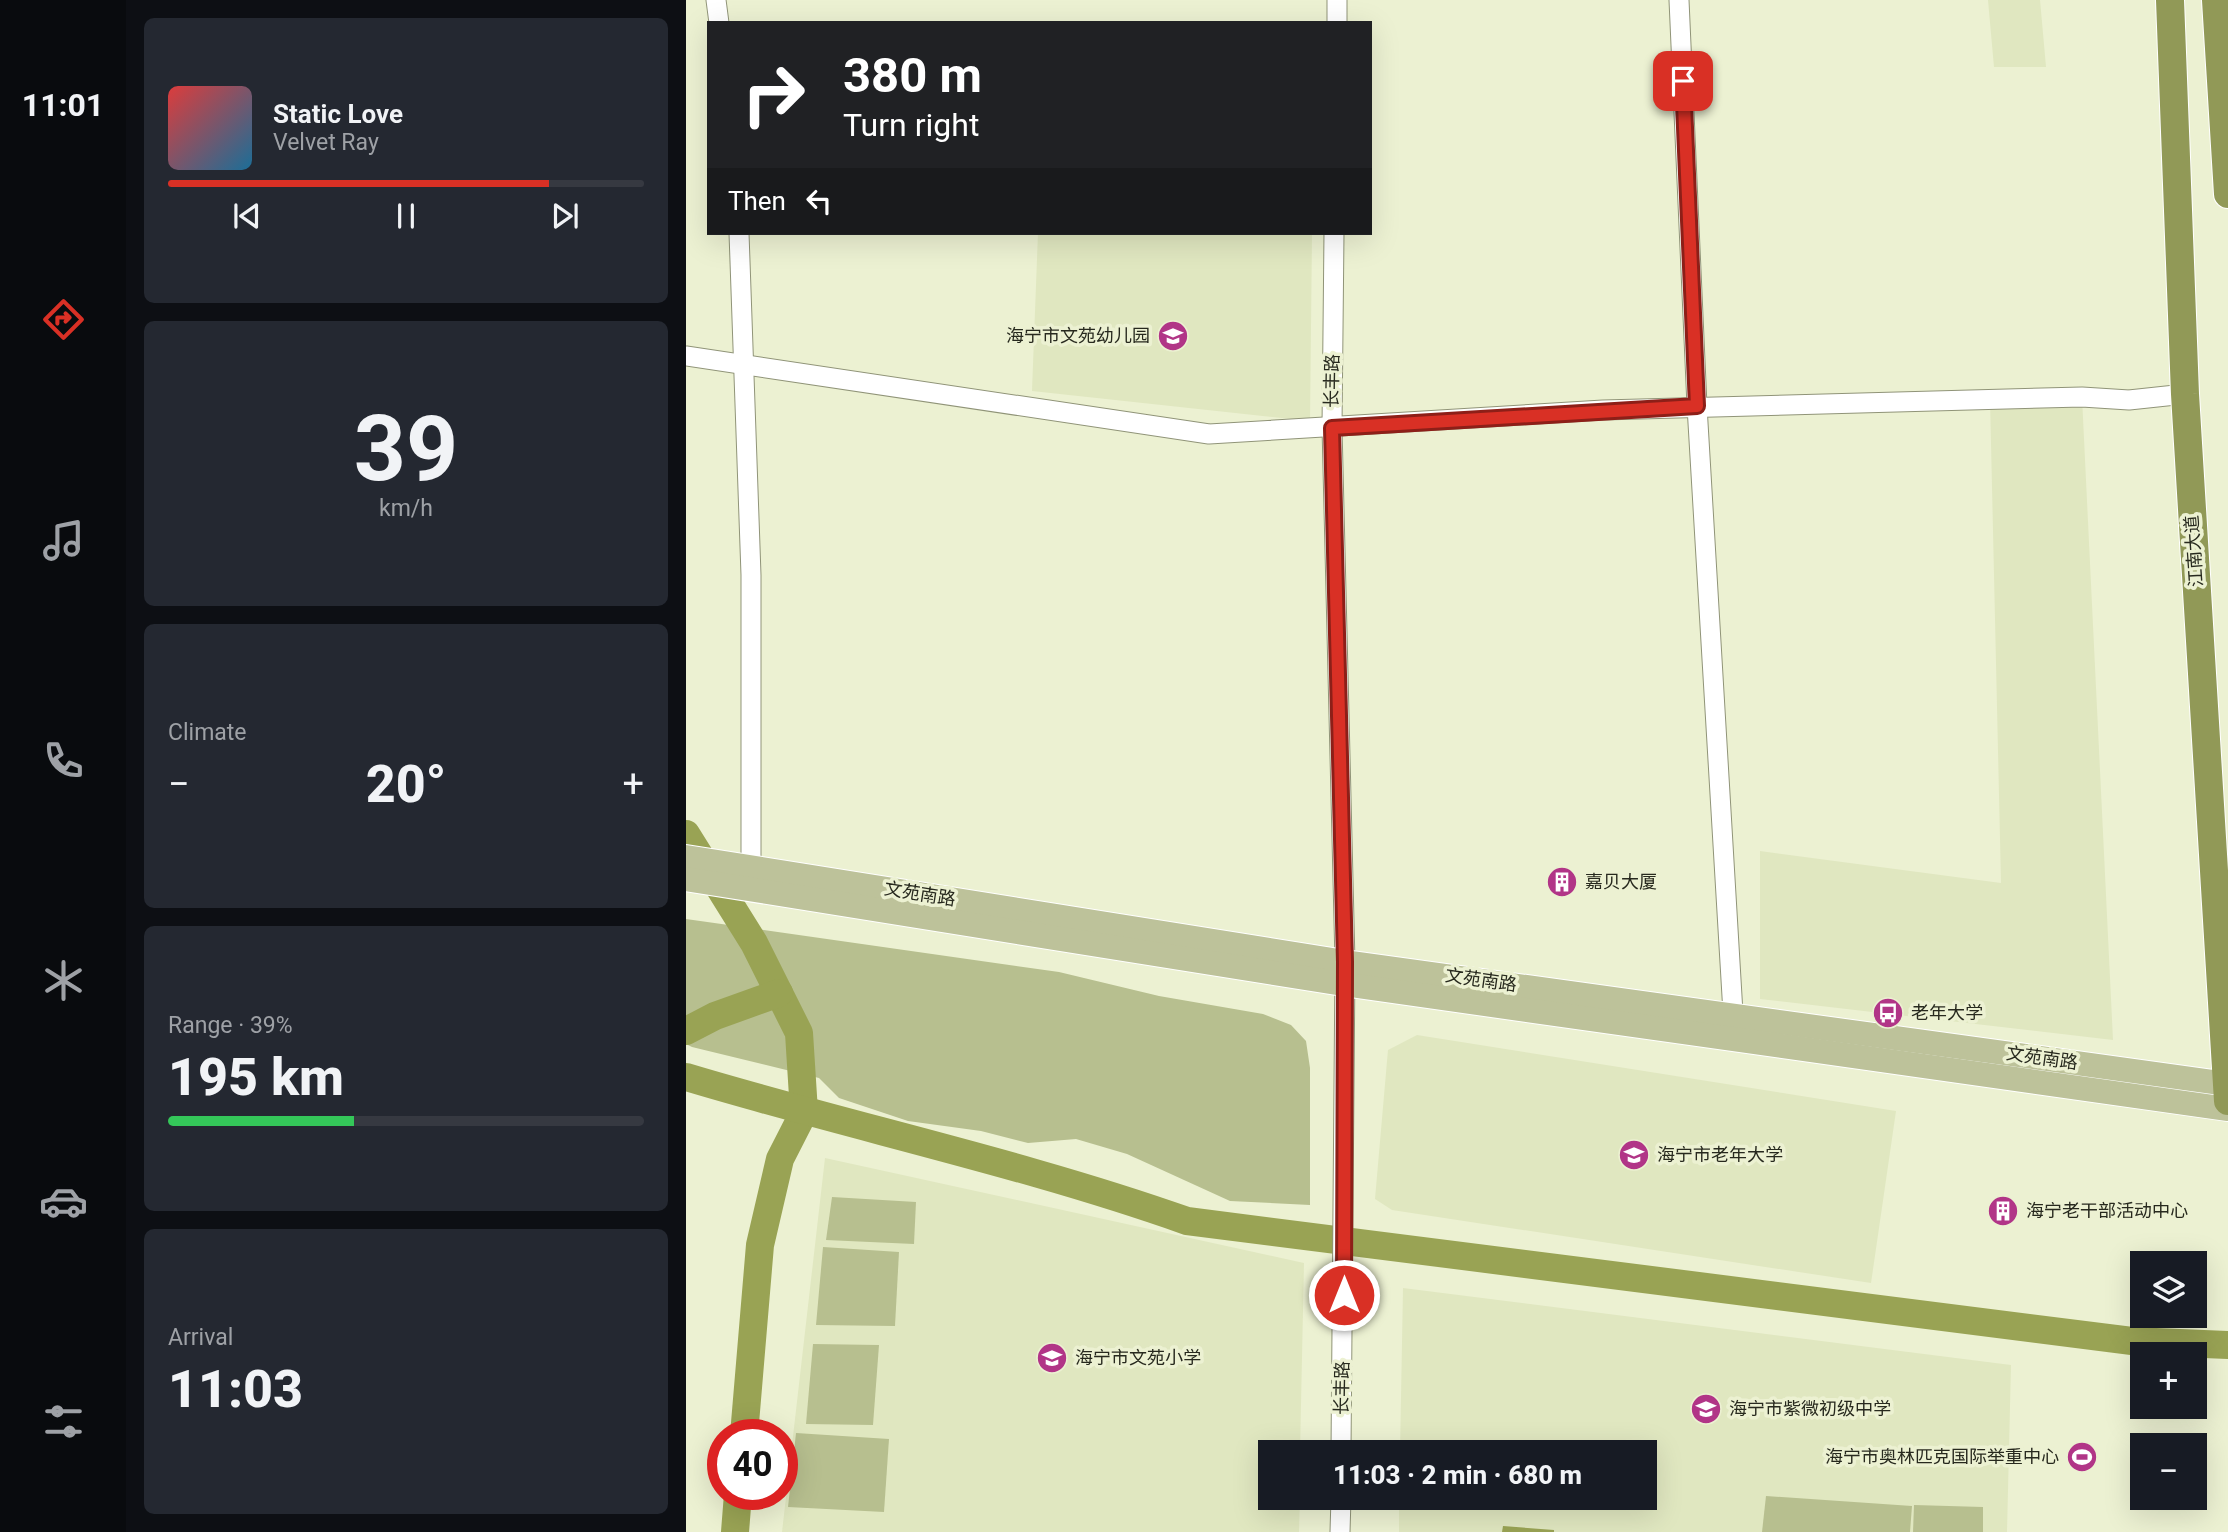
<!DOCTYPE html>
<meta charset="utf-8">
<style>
body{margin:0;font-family:Roboto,"Noto Sans SC",sans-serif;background:#242831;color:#f1f3f6;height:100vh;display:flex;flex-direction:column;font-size:26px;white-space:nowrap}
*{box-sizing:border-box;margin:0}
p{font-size:23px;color:#9ea1a6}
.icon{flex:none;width:38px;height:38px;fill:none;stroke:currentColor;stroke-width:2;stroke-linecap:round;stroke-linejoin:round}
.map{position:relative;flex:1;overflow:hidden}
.panel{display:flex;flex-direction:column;gap:18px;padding:18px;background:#0d0f14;width:560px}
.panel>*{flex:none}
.guide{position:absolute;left:21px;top:21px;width:665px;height:214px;border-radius:0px;box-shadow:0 7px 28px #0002;background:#202124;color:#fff;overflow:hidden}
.buttons{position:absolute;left:1444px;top:1251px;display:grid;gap:14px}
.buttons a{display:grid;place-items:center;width:77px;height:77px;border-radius:0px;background:#171b24;box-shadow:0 7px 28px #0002;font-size:35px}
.speed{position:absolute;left:21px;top:1419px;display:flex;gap:14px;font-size:35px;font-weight:700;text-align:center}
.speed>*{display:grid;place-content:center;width:91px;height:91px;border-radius:50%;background:#171b24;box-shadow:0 7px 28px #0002;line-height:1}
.speed .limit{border:10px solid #d22;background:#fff;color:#111}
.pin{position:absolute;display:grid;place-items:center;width:60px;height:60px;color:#fff;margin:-30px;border-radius:14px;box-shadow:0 4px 10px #0006}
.me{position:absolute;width:77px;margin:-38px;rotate:0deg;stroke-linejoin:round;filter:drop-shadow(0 0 5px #0008)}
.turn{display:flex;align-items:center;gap:24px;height:147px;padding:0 21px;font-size:32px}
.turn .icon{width:91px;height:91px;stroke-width:2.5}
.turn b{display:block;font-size:49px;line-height:60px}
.then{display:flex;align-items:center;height:66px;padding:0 21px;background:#0003;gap:14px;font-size:26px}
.big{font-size:52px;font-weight:800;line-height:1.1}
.panel .card{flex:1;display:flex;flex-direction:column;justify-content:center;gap:10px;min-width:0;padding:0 24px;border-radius:10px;background:#242831}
.panel .dial{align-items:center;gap:0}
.dial b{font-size:91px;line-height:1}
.song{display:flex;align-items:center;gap:21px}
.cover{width:84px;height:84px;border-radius:10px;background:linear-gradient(135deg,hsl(0 70% 55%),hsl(200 70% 35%))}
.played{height:7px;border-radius:4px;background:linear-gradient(90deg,#d93025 80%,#363941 80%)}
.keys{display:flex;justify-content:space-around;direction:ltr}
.heat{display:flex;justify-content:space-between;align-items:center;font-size:38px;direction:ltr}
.charge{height:10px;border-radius:5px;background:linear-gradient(90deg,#34c759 39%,#363941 0)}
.trip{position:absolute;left:572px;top:1440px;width:399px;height:70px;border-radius:0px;background:#171b24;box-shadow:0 7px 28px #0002;font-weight:800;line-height:70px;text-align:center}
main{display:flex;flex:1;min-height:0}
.tab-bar{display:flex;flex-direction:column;width:126px;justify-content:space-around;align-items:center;background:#090b0e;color:#9ea1a6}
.tab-bar .icon{width:49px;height:49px}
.tab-bar .selected{color:#d93025}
.tab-bar b{font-size:32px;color:#f1f3f6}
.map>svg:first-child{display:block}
.built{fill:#e0e7c0}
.green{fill:#b7bf8f}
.water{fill:#99a354}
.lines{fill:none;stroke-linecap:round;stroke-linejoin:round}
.river{stroke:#99a354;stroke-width:28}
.minor-casing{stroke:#909478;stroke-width:21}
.major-casing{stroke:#fff;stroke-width:26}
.highway-casing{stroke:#fff;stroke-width:30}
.minor{stroke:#fff;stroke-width:19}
.major{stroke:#bdc29a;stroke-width:24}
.highway{stroke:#919957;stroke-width:28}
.route-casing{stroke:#8d1f18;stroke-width:18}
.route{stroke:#d93025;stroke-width:12}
.labels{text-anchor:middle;stroke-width:7;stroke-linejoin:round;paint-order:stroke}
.poi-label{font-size:18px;fill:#27291e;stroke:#ecf1d2;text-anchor:start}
.street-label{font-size:18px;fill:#27291e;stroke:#ecf1d2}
</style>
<main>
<nav class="tab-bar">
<b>11:01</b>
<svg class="icon selected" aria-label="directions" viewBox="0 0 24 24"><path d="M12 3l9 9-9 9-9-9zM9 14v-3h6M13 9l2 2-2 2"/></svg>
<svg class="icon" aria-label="music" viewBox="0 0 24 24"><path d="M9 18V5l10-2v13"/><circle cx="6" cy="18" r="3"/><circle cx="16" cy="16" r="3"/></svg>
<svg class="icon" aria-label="phone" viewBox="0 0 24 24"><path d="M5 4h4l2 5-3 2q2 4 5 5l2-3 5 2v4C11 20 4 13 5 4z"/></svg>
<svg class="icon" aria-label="climate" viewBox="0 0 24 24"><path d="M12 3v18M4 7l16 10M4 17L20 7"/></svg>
<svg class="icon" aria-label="car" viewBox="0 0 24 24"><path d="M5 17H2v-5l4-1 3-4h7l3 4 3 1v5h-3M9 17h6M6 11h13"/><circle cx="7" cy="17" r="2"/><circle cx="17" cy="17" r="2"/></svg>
<svg class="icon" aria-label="filters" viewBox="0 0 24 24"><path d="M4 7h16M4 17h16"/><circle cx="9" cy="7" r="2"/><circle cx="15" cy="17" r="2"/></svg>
</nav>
<section class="panel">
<div class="card">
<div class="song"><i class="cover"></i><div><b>Static Love</b><p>Velvet Ray</p></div></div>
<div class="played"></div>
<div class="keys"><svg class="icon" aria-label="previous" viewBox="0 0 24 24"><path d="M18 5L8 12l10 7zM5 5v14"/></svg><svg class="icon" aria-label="pause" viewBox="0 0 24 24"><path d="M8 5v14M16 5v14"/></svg><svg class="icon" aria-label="next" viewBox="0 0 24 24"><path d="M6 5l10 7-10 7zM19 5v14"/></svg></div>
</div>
<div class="card dial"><b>39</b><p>km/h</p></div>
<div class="card"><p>Climate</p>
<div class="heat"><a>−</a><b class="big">20°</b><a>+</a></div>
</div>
<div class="card"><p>Range · 39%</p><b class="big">195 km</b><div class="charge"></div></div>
<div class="card"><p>Arrival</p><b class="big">11:03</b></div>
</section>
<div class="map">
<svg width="1542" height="1532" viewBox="0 0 1542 1532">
<rect width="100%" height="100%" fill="#ecf1d2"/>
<g class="built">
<path d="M1302,0H1354L1360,67H1308Z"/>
<path d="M352,233H626L624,421L346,391Z"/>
<path d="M1396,397L1427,1040L1074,999V851L1315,883L1304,399Z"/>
<path d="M731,1035L1210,1111L1185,1283L706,1210L689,1199L702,1050Z"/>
<path d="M139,1158L618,1263L614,1452H584V1498H614L613,1532H96Z"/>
<path d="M717,1288L1325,1365L1321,1532H713V1498H959V1452H714Z"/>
</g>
<g class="green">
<path d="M0,919L373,972L473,996L577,1014L605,1025L620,1041L624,1068V1205L544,1201L441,1154L390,1139L342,1143L295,1131L222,1121L153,1098L133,1078L6,1047L0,1044Z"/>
<path d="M146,1197L230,1202L228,1244L140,1240Z"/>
<path d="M137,1247L213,1252L209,1326L130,1325Z"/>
<path d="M127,1344L193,1345L187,1425L120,1424Z"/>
<path d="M110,1433L203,1439L198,1512L102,1507Z"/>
<path d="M1080,1496L1226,1506L1224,1532H1076Z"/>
<path d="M1228,1505L1297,1507V1532H1227Z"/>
</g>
<path class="water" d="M817,1526L868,1530V1532H816Z"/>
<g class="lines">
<g class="river">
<path d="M0,834L68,943L113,1033L118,1112L94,1159L74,1245L58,1435"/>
<path d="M0,1031L29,1016L93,993"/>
<path d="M0,1077C166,1127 337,1163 501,1221L1446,1341L1542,1345"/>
<path d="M49,1532L52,1494"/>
</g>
<g class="minor-casing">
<g id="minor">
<path d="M30,0L33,23"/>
<path d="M993,0L1011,406L1048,1030"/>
<path d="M651,23V0"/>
<path d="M53,233L65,575V879"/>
<path d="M648,233L646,427L659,962L655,1452"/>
<path d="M0,356L523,434L917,410L1396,397L1443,400L1499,394"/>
<path d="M654,1532L655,1498"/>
</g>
</g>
<g class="major-casing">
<g id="major">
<path d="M0,857L659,962L1542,1084"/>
<path d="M0,879L657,984L1542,1109"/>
</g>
</g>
<g class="highway-casing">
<g id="highway">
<path d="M1484,0L1499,394L1542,1101"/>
<path d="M1530,0L1542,194"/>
</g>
</g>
<use href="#minor" class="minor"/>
<use href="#major" class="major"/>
<use href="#highway" class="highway"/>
</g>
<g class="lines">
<g class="route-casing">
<path id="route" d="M658,1295L659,962L646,428L1011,406L997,81"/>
</g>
<use href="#route" class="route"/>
</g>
<defs>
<g id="school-disc" transform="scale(1.575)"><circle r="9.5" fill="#b13587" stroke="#ecf1d2"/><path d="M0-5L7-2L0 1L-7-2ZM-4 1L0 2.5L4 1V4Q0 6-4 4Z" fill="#fff"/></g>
<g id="building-disc" transform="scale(1.575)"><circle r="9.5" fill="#b13587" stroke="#ecf1d2"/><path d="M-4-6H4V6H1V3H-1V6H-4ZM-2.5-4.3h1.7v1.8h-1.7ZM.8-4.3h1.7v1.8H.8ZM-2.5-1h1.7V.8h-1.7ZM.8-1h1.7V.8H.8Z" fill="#fff"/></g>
<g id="bus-disc" transform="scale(1.575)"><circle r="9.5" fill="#b13587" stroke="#ecf1d2"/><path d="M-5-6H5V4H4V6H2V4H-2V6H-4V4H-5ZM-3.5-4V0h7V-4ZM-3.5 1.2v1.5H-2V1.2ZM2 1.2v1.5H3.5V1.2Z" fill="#fff"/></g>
<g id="stadium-disc" transform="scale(1.575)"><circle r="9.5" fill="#b13587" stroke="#ecf1d2"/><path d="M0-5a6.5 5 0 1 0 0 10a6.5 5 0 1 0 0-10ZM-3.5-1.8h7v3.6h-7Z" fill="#fff"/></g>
</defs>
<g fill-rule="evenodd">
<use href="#school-disc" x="487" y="336"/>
<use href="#building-disc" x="876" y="882"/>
<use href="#bus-disc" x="1202" y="1013"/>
<use href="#school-disc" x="948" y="1155"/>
<use href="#building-disc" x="1317" y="1211"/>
<use href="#school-disc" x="366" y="1358"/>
<use href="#school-disc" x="1020" y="1409"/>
<use href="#stadium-disc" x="1396" y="1457"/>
</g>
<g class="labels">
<g class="poi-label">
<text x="464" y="342" text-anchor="end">海宁市文苑幼儿园</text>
<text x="899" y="888">嘉贝大厦</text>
<text x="1225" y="1019">老年大学</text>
<text x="971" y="1161">海宁市老年大学</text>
<text x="1340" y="1217">海宁老干部活动中心</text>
<text x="389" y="1364">海宁市文苑小学</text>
<text x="1043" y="1415">海宁市紫微初级中学</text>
<text x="1373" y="1463" text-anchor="end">海宁市奥林匹克国际举重中心</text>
</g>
<g class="street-label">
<text transform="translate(646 381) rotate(-89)" y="6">长丰路</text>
<text transform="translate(1508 551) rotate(-94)" y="6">江南大道</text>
<text transform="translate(234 894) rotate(9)" y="6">文苑南路</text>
<text transform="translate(795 980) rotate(8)" y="6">文苑南路</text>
<text transform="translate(1356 1058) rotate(8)" y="6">文苑南路</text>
<text transform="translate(656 1388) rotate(-89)" y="6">长丰路</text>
</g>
</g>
</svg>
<div class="buttons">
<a><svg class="icon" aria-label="layers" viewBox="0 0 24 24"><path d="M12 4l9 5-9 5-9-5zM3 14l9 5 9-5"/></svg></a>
<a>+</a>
<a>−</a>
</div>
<div class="speed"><div class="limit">40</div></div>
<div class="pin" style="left:997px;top:81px;background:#d93025"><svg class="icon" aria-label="arrive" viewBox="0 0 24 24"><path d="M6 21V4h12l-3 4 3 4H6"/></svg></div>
<svg class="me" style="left:658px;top:1295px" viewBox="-20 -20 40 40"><circle r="17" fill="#d93025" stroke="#fff" stroke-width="3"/><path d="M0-11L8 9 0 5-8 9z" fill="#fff"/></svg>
<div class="trip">11:03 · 2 min · 680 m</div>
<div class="guide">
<div class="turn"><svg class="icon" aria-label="right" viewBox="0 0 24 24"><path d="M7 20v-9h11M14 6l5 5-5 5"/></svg><div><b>380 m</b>Turn right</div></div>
<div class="then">Then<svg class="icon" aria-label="left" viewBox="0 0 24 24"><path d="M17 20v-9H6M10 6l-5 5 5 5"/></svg></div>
</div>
</div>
</main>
